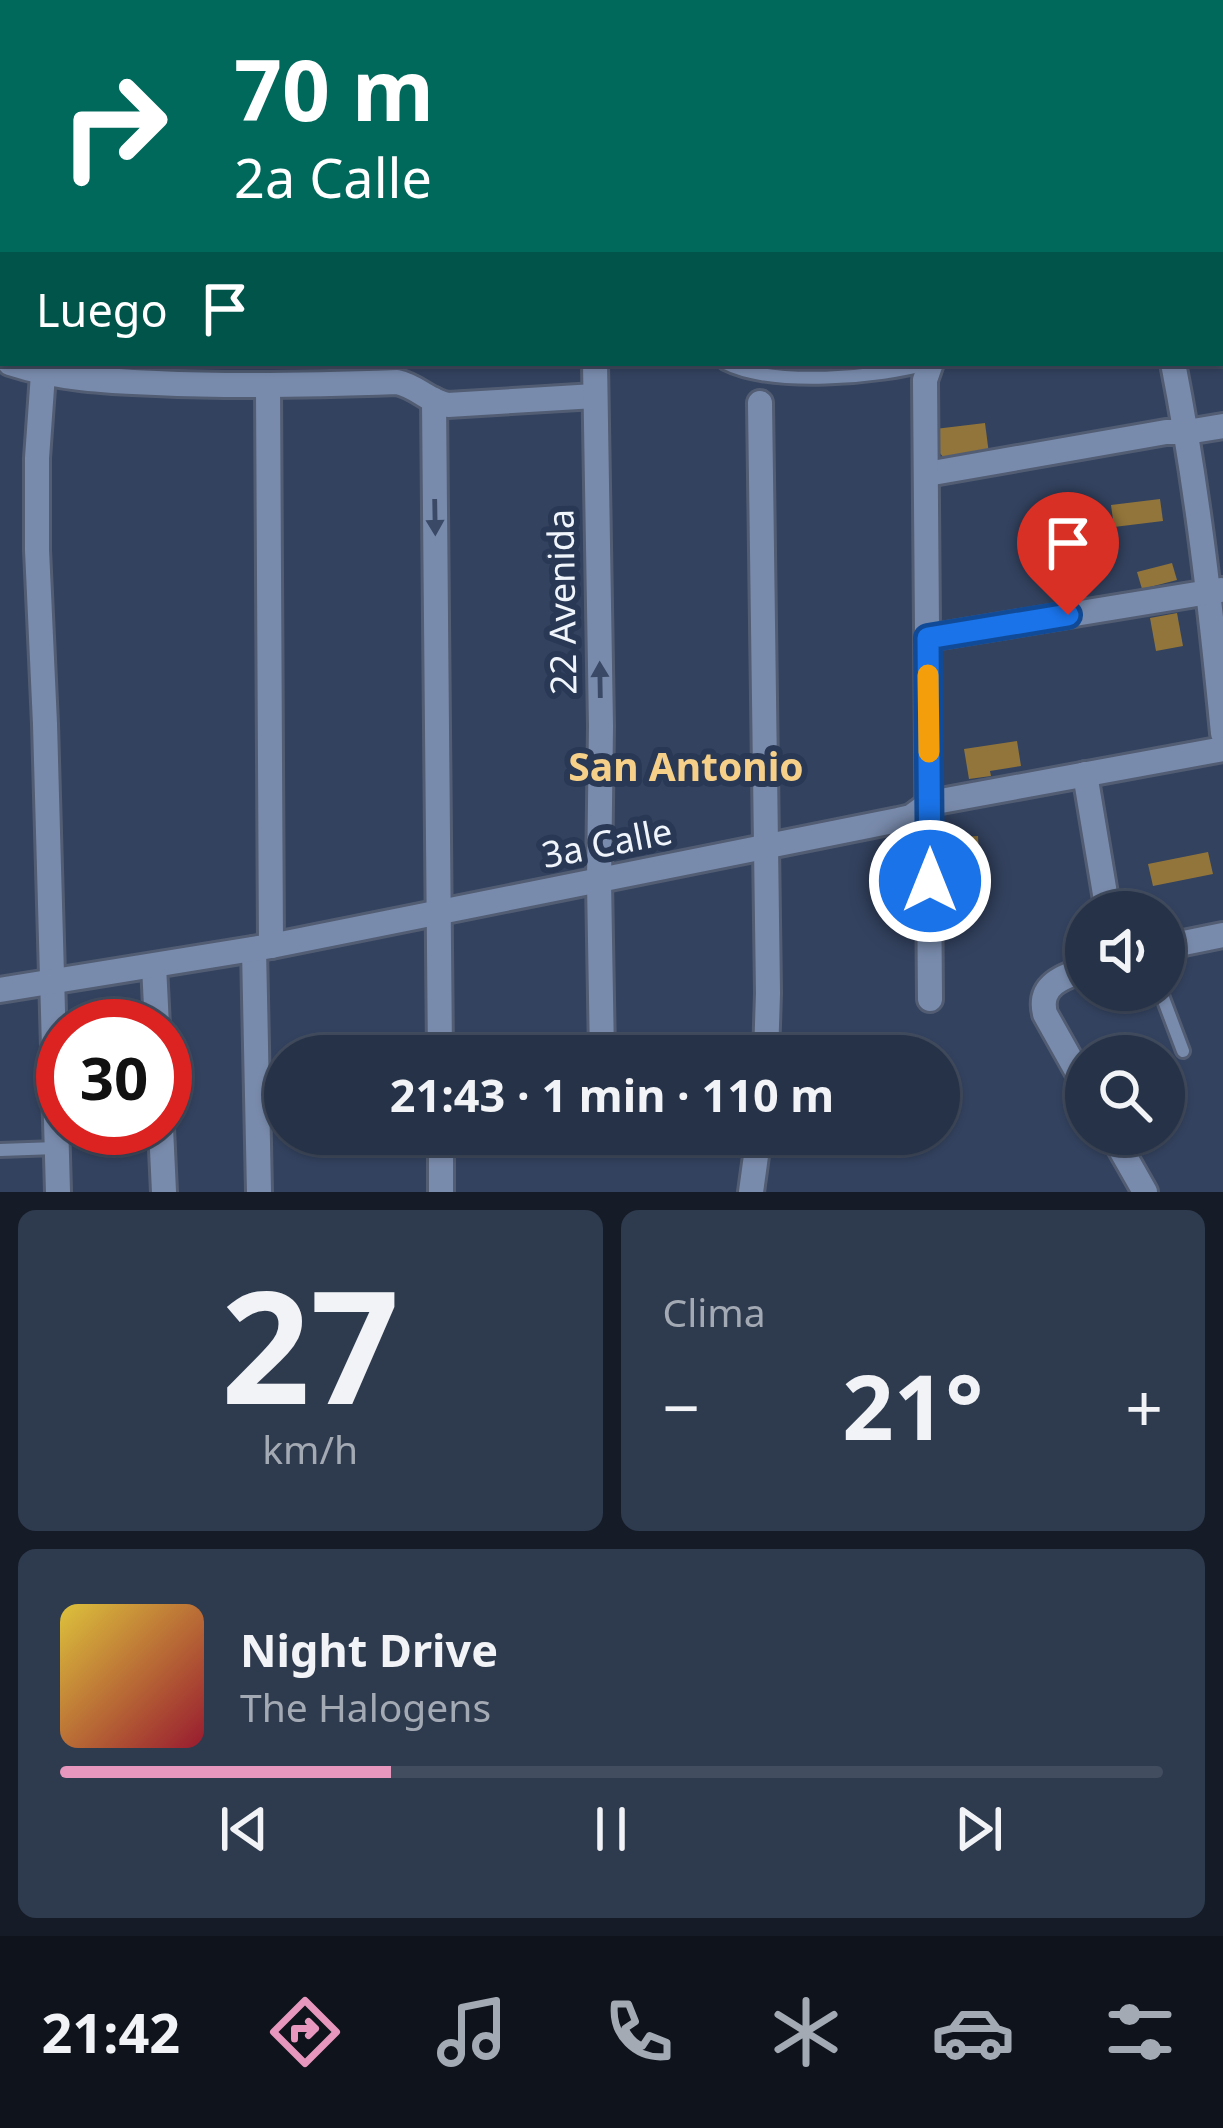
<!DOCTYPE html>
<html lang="es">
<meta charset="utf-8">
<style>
body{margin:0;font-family:"Noto Sans",sans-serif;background:#2e3a4e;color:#f1f3f6;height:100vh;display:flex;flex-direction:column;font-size:45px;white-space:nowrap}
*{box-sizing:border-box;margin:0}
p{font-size:39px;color:#a4aab4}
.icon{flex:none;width:66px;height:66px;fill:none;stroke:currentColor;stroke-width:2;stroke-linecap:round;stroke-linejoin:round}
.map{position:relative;height:1192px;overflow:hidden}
.sheet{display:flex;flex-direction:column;gap:18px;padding:18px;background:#151c27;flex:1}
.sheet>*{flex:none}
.banner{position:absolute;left:0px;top:0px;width:1224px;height:366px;box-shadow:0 3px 9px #0004,0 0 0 3px #424d60;background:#00695c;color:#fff;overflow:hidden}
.tools{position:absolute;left:1065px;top:891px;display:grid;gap:24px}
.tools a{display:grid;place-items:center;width:120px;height:120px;border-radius:50%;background:#263247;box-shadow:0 3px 9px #0004,0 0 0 3px #424d60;font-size:60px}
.speed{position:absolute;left:36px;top:999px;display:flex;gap:24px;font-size:60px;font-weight:700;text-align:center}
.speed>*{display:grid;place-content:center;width:156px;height:156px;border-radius:50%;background:#263247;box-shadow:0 3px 9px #0004,0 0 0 3px #424d60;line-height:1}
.speed .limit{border:18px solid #d22;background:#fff;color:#111}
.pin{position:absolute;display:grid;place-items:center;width:102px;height:102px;color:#fff;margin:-123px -51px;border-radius:50% 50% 50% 0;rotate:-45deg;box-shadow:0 0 12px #0007}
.pin .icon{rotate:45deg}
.me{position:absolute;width:132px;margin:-66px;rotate:0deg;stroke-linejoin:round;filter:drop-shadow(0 0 9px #0008)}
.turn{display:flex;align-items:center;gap:42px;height:252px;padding:0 36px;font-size:54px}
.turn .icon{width:156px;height:156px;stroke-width:2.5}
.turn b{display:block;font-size:84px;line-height:102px}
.then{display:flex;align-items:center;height:114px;padding:0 36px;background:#0003;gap:24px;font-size:45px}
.big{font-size:90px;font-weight:700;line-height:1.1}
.sheet .tile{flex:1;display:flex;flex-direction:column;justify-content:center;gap:18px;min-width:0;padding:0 42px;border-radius:18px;background:#2e3a4e}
.sheet .dial{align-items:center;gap:0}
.dial b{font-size:156px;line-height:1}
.song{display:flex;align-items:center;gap:36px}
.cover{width:144px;height:144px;border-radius:18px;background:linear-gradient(135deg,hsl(50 70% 55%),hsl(350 70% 35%))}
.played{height:12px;border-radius:6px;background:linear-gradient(90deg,#e797bd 30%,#424d60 30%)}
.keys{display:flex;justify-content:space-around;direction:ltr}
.heat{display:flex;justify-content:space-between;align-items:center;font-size:66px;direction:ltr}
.sheet .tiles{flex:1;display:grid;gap:18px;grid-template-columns:1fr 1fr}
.tile:last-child{grid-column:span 2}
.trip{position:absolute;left:264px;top:1035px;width:696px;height:120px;border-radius:60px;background:#263247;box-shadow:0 3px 9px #0004,0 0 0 3px #424d60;font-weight:700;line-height:120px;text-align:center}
.tab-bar{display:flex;height:192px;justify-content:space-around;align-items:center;background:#0f141c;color:#a4aab4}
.tab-bar .icon{width:84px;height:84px}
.tab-bar .current{color:#e797bd}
.tab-bar b{font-size:54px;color:#f1f3f6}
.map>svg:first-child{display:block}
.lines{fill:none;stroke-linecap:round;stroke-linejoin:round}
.stream{stroke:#172d5a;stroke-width:8}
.building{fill:#92753a}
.service-casing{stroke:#525d73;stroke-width:18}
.minor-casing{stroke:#525d73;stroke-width:30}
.tertiary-casing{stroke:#525d73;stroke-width:33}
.service{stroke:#798bac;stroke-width:12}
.minor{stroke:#798bac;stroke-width:24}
.tertiary{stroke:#798bac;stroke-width:27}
.oneway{fill:#394966}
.route-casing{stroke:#114b97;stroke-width:30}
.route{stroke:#1a73e8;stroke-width:21}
.slow{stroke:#f59e0b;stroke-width:21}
.labels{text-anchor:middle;stroke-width:12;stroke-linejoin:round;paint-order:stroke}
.street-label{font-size:36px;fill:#f0f5fc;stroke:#293854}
.neighbourhood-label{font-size:39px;font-weight:bold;fill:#f6d088;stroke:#293854}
</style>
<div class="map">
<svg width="1223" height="1192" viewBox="0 0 1223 1192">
<rect width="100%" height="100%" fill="#33425f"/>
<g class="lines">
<g class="stream">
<path d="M1221,191H1223"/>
<path d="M0,310L3,311"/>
</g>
</g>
<g class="building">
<path d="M985,423L989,454L945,459L938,451L935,429Z"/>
<path d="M1160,499L1163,521L1114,527L1111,505Z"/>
<path d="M1172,563L1177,580L1142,589L1137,572Z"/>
<path d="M1177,613L1183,646L1156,651L1150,618Z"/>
<path d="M1017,741L1021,766L990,771L991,776L969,779L964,749Z"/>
<path d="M978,836L980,876L943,878L941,838Z"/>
<path d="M1208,852L1213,874L1153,886L1148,864Z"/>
</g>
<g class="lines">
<g class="service-casing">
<g id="service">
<path d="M828,0V3"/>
<path d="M1221,243H1223"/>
<path d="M725,363C772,387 879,378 930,363"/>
<path d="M1160,990L1183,1051"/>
<path d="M0,1150L56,1148"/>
</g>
</g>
<g class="minor-casing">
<g id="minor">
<path d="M180,3L194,0"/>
<path d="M10,363C59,379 106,381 156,383C237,387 317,385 397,382C417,386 429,402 448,405L595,396"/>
<path d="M595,363L601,726L599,881L602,1056"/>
<path d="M1173,363C1197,485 1211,609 1223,733"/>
<path d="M43,374L37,458V550L45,724L58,1192"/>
<path d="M268,387L271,946"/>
<path d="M434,400L440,1056"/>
<path d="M760,403L768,993L766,1056"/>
<path d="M927,474L1166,432H1187L1223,426"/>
<path d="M928,638L1221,590"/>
<path d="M1085,774L1108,912"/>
<path d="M1164,947L1223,935"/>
<path d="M254,949L259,1192"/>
<path d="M154,966L157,1026"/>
<path d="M1086,969C1062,977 1038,985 1045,1014L1086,1087"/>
<path d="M0,990L271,946L898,820L911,817L930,803L1223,749"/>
<path d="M930,999L925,380L931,363"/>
<path d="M161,1128L164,1192"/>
<path d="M441,1134V1192"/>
<path d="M603,1134V1136"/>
<path d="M1112,1134L1145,1192"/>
<path d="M751,1192L759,1134"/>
</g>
</g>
<g class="tertiary-casing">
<g id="tertiary">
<path d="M611,0L612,3"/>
<path d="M641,0V3"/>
<path d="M999,3L1015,0"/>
<path d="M0,136L3,137"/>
</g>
</g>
<use href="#service" class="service"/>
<use href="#minor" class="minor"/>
<use href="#tertiary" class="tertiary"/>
</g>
<defs><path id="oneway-solid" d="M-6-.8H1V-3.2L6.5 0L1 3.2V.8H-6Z" transform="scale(3)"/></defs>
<g class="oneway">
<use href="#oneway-solid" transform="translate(435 517) rotate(89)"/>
<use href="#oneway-solid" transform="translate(600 680) rotate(-91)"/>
</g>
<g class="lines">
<g class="route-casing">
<path id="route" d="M930,881L928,638L1068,615"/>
</g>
<use href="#route" class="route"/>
<path class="slow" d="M928,675L929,752"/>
</g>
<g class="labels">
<g class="street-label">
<text transform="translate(562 602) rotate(-91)" y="13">22 Avenida</text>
<text transform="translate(607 843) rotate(-11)" y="13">3a Calle</text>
</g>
<g class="neighbourhood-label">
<text x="686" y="781">San Antonio</text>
</g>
</g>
</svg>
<div class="tools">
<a><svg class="icon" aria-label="sound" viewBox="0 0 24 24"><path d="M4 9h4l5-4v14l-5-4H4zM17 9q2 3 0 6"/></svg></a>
<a><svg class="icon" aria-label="search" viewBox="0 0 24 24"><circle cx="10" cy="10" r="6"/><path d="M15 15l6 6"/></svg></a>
</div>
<div class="speed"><div class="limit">30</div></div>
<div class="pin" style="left:1068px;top:615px;background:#d93025"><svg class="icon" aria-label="arrive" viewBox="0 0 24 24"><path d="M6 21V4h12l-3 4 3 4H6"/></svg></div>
<svg class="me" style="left:930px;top:881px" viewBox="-20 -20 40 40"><circle r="17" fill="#1a73e8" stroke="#fff" stroke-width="3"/><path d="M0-11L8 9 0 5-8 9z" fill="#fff"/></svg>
<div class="trip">21:43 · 1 min · 110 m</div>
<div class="banner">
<div class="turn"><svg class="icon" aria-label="right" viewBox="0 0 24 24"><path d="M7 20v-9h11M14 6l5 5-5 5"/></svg><div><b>70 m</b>2a Calle</div></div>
<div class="then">Luego<svg class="icon" aria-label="arrive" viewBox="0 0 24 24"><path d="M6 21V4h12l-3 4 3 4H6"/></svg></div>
</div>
</div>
<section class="sheet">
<div class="tiles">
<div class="tile dial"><b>27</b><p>km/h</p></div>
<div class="tile"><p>Clima</p>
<div class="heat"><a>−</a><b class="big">21°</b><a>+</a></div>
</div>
<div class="tile">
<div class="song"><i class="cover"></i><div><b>Night Drive</b><p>The Halogens</p></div></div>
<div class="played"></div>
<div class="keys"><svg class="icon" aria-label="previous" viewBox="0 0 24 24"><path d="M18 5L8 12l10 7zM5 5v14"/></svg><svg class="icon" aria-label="pause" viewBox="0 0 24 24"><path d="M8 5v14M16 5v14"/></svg><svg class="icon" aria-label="next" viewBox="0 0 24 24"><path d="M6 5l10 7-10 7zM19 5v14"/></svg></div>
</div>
</div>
</section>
<nav class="tab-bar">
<b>21:42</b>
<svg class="icon current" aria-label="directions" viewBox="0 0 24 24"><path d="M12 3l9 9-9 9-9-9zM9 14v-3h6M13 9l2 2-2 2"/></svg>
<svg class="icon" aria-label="music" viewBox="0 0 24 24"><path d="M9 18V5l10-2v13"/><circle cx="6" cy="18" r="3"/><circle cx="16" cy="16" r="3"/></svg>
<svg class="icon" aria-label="phone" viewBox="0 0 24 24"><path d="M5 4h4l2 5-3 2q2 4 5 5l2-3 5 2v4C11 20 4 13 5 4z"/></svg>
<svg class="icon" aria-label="climate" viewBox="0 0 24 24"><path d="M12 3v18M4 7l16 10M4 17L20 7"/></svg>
<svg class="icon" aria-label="car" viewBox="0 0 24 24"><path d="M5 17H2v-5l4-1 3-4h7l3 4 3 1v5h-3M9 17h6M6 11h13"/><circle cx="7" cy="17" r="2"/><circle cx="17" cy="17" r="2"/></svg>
<svg class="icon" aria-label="filters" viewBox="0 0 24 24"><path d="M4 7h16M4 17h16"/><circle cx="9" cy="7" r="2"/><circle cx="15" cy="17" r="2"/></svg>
</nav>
